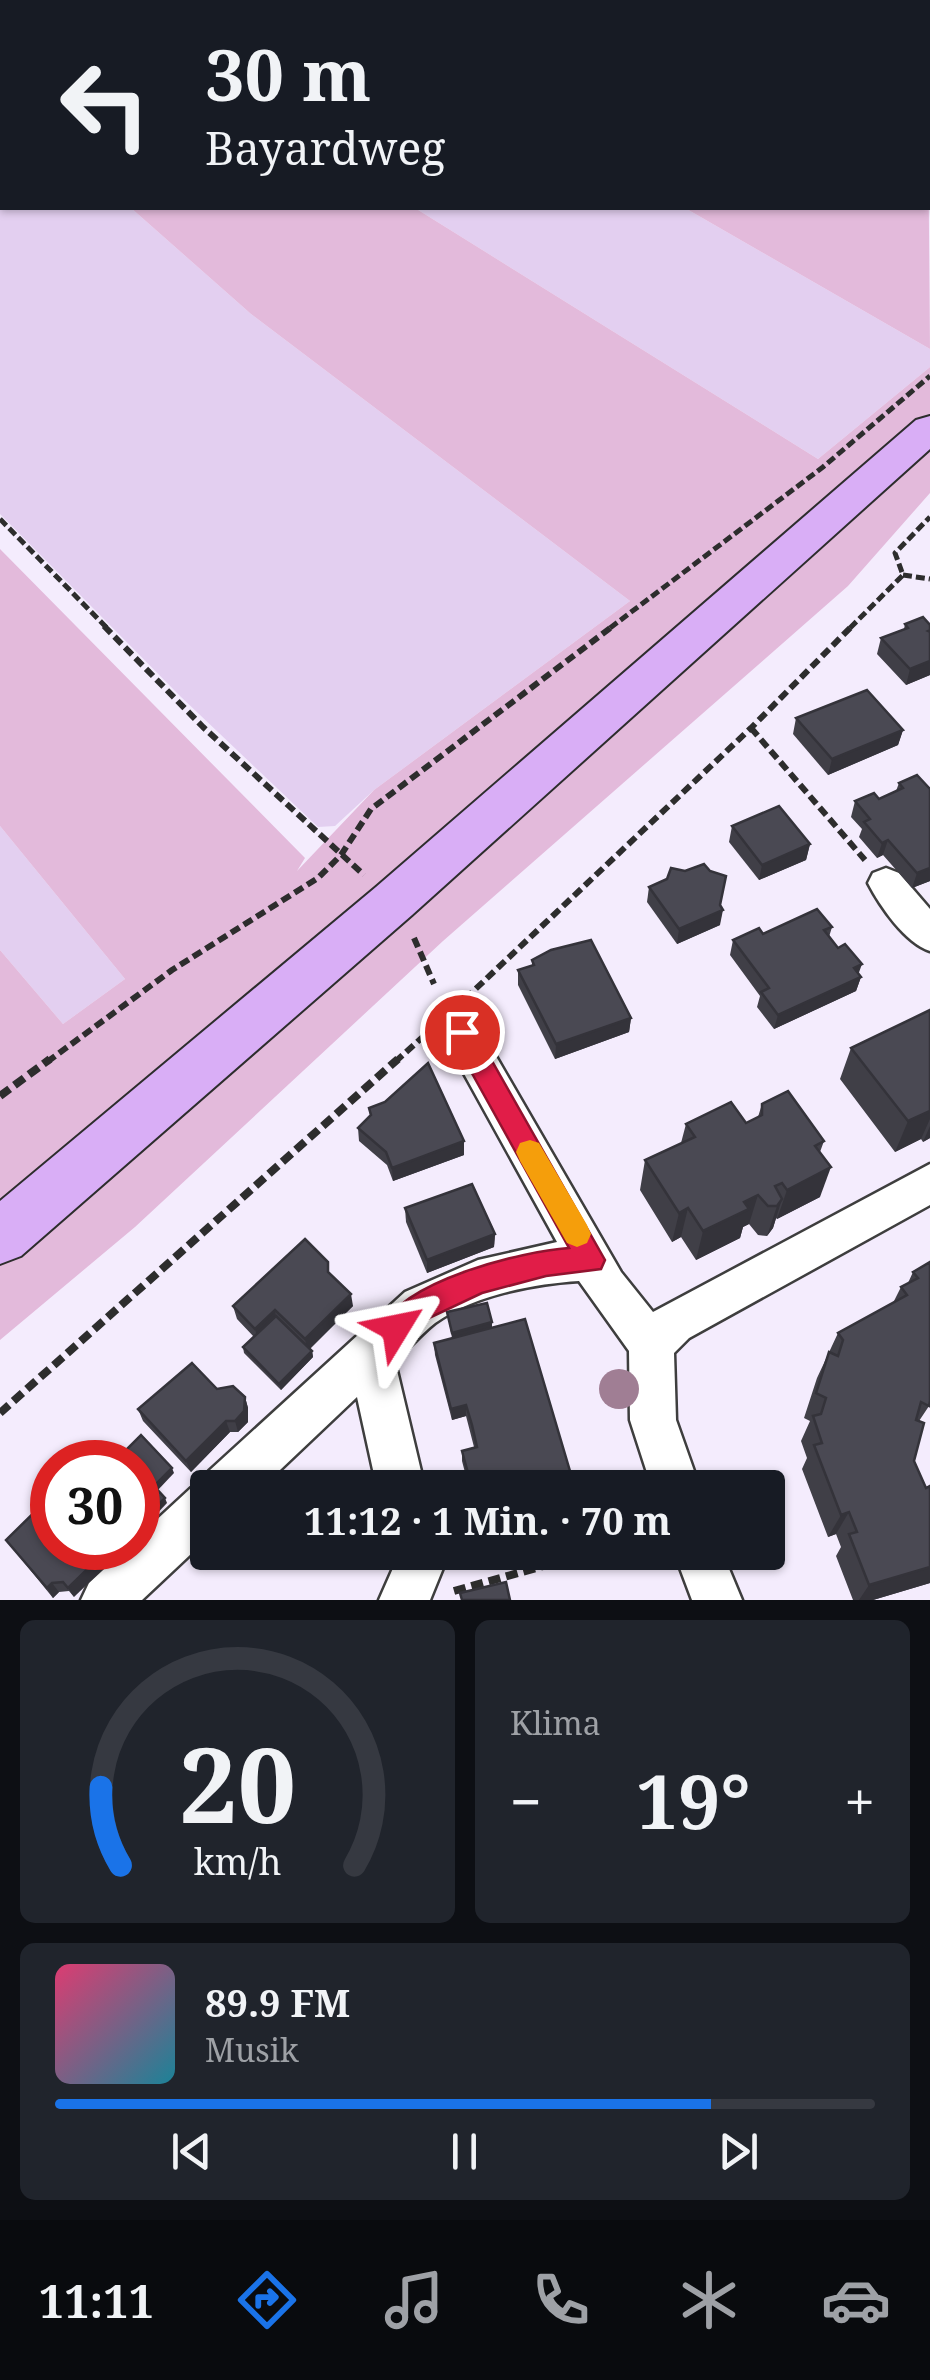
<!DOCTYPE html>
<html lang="de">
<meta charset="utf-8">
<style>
body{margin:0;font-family:"Noto Serif",serif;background:#20242c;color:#f1f3f6;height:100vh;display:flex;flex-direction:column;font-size:38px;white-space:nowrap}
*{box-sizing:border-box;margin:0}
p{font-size:32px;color:#9ea1a6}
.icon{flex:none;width:55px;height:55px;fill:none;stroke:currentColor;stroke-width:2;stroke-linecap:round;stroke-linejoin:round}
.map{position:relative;height:1600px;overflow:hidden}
.side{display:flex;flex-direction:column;gap:20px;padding:20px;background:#0d0f14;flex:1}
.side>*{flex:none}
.guide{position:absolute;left:0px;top:0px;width:930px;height:210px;box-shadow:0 2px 8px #0004;background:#171b24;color:#f1f3f6;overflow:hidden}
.speed{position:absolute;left:30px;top:1440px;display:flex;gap:20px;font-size:50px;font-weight:700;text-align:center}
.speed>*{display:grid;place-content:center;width:130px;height:130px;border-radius:50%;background:#171b24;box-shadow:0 2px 8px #0004;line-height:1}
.speed .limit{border:15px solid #d22;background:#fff;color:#111}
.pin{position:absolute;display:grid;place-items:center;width:85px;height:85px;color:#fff;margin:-42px;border:5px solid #fff;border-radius:50%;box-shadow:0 2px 10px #0007}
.me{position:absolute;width:110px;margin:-55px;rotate:55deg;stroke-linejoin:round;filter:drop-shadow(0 0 8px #0008)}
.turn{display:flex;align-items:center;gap:35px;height:210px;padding:0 40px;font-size:45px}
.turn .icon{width:130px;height:130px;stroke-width:2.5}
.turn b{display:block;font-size:70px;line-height:85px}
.big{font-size:75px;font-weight:700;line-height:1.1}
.side .tile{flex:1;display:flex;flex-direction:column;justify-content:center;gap:15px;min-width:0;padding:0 35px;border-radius:15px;background:#20242c}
.side .dial{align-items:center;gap:0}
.dial svg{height:260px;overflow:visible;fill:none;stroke:#363941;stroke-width:7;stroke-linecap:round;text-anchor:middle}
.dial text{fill:#f1f3f6;stroke:none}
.song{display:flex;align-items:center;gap:30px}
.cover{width:120px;height:120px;border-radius:15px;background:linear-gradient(135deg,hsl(340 70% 55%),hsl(190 70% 35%))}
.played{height:10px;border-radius:5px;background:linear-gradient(90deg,#1a73e8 80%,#363941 80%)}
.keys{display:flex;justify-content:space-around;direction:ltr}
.heat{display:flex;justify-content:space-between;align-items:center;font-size:55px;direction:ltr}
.side .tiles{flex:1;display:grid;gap:20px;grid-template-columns:1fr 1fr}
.tile:last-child{grid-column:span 2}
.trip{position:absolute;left:190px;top:1470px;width:595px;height:100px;border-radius:10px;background:#171b24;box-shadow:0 2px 8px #0004;font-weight:700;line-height:100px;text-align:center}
.tab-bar{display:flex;height:160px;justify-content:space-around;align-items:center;background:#090b0e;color:#9ea1a6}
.tab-bar .icon{width:70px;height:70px}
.tab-bar .on{color:#1a73e8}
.tab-bar b{font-size:45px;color:#f1f3f6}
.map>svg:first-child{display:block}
.farmland{fill:#e3cff0}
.green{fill:#e3badb}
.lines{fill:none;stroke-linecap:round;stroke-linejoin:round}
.street-casing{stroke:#3e3e3e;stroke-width:5}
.secondary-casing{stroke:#2d2d2d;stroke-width:4}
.path-far2{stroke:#2d2d2d;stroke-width:5;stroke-dasharray:9 4;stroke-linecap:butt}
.path-far1{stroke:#2d2d2d;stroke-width:6;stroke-dasharray:10 5;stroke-linecap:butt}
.path{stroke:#2d2d2d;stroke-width:8;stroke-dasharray:12 6;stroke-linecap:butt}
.street{fill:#fff;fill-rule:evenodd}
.secondary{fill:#d9aef6;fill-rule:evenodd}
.tree{fill:#a07e94}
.wall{fill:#403f47}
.shaded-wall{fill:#34333a}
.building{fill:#4a4953;stroke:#34333a;stroke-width:2.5}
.route{fill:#e11d48;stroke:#92132f;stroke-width:2.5}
.slow{fill:#f59e0b}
</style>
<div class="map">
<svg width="930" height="1600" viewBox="0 0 930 1600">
<rect width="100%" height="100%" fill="#f4ecfd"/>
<g class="farmland">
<path d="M0,0L882,2H2V208H131L251,314L630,601L374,790L335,826L318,827L180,696L0,514Z"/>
<path d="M415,208H685L930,349V367L818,459Z"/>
<path d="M0,826L125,979L63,1024L0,950Z"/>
</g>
<g class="green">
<path d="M928,112L930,349L685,208H928Z"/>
<path d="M131,208H415L818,459L930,367V493L848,586L443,941L135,1227L0,1340V950L63,1024L125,979L0,826V549L305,858L297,871L374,790L630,601L251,314Z"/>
</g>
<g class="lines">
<g class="street-casing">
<g id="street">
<path d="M886,868L899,873L930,909V951C905,943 880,906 868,883L873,873Z"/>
<path d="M461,1015L475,1020L621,1272L653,1312L930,1164V1205L689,1338L674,1353L676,1420L700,1488H652L630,1420L629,1351L579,1281C533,1284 474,1295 435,1323C421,1334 408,1349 395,1362L425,1488H377L357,1397L261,1488H208V1538L142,1600H81L89,1583L127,1548H138V1537L191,1488L205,1483L209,1471L405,1292L478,1260L557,1242L441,1032L447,1020Z"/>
<path d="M392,1552H440L443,1568L430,1600H379L394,1566Z"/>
<path d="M674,1552H722L742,1600H692Z"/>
</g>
</g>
<g class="secondary-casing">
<path id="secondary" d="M930,416V449L412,915L21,1256L0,1264V1201L376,887L916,420Z"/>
</g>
<g class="path-far2">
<path d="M0,519L107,628"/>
<path d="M903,575L930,579"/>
<path d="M610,628L823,467L930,376"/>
<path d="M850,628L903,575L895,553L930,517"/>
</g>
<g class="path-far1">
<path d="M104,626L203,727L364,875"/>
<path d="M751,728L865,860"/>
<path d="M414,938L434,984"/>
<path d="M465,999L751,728L852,626"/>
<path d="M47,1062L172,970L318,878L341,855L371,809L613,626"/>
<path d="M395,1062L426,1034"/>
</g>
<g class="path">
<path d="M0,1096L50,1059"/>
<path d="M0,1413L398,1059"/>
<path d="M454,1591L593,1552"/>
</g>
<use href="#street" class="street"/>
<use href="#secondary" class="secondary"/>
</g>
<circle class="tree" cx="619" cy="1389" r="20"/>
<g class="wall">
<path d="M905,624L930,625V675L906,685L877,654L881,638L904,629Z"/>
<path d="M796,718L903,730L898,745L828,775L793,734Z"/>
<path d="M917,775L930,881L912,888L883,855L877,858L859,837L862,829L851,817L855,801L879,799L896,791L899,783Z"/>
<path d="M732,826L810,844L806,860L759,880L729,842Z"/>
<path d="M649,887L720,905V925L677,944L647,902Z"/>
<path d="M832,927L829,937L861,977L856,991L774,1029L757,1007L760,996L730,955L733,940L763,934Z"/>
<path d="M532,960L631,1018L629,1032L555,1059L518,985V970L532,966Z"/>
<path d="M930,1010V1138L923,1142L921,1139L895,1152L840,1079L851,1048Z"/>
<path d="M762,1104L824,1141L820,1152V1197L777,1219L776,1218L773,1228L767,1236L758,1235L749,1224L743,1227L740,1238L696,1260L681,1237L672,1242L640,1190L645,1160L681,1143L686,1124L746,1123L758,1117Z"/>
<path d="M369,1108L464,1155L393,1181L387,1165L359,1141L358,1128L370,1116Z"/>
<path d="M405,1208L495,1234L494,1247L427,1273L406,1222Z"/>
<path d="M930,1262L929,1406L919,1421L914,1461L930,1583L873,1600H853L836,1556L841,1547L836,1534L828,1537L802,1469L807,1458L801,1441L810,1421L804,1418L817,1378L838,1333L893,1303L901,1287L908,1283L913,1272Z"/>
<path d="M330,1275L353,1306L310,1349L312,1351L313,1357L281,1390L244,1353L243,1347L254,1337L237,1319L233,1306Z"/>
<path d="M447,1312L492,1322V1328L575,1488H469L462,1461V1451L474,1447L466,1416L452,1420L435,1355L434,1343L452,1338Z"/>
<path d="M217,1389L245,1397L248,1408V1422L238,1432H230L191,1472L143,1421L138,1409Z"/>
<path d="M52,1495L74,1597L69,1591L59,1592L53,1598L6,1540Z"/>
</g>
<g class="shaded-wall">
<path d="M930,661V675L906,685L910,669Z"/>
<path d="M903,730L898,745L828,775L832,759Z"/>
<path d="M888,840L883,855L877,858L882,843Z"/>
<path d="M810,844L806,860L759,880L762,865Z"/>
<path d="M930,868V881L912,888L917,873Z"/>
<path d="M723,910L720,925L677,944L679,929Z"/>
<path d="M862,964L857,978L861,977L856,991L774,1029L778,1015Z"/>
<path d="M631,1018L629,1032L555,1059L556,1044Z"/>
<path d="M930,1111V1119L921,1139L895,1152L908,1121Z"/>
<path d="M930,1126V1138L923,1142Z"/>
<path d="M464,1141V1155L393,1181L392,1168Z"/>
<path d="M831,1167L820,1197L777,1219L787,1190Z"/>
<path d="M758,1195L749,1224L743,1227L740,1238L696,1260L703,1231L744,1202Z"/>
<path d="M782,1199L773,1228L767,1236L777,1206Z"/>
<path d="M688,1208L681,1237L672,1242L679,1213Z"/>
<path d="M495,1234L494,1247L427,1273V1260Z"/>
<path d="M351,1294L353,1306L307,1351L305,1339Z"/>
<path d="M275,1310L277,1323L258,1341L255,1329Z"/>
<path d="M492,1322V1328L452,1339V1333Z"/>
<path d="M312,1351L313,1357L281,1390L279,1384Z"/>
<path d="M245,1397L248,1408V1422L238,1432L235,1421Z"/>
<path d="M466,1405V1416L452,1420L451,1409Z"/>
<path d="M226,1421L230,1432L191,1472L186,1461Z"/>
<path d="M172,1468L174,1473L157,1491L154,1486Z"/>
<path d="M165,1498L167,1503L150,1521L147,1516Z"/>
<path d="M849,1512L836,1534L828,1537L841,1515Z"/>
<path d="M109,1548H125L74,1597L68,1588Z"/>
<path d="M531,1552H534L533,1557L490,1568V1563Z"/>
<path d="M930,1567V1583L873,1600H859L869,1585Z"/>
<path d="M52,1583L59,1592L53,1598L47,1588Z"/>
</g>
<g class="building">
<path d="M923,617L930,625V630L928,631L930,632V661L910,669L881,638L908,628L905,624Z"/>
<path d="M867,690L903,730L832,759L796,718Z"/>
<path d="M917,775L930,789V868L917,873L888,840L882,843L864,822L870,819L855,801L874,793L879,799L903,788L899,783Z"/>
<path d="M779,806L810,844L762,865L732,826Z"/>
<path d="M704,864L710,871L726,876L720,905L723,910L679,929L649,887L667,879L671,868L685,871Z"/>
<path d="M817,909L832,927L824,930L838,948L845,944L862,964L854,968L861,977L778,1015L761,992L769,988L733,940L759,928L763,934Z"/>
<path d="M591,940L631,1018L556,1044L518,970L534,965L532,960L551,950Z"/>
<path d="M930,1010V1111L908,1121L851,1048Z"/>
<path d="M428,1063L464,1141L392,1168L386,1152L358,1128L371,1115L369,1108L385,1102Z"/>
<path d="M788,1091L824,1141L815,1146L831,1167L787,1190L782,1183L775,1186L782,1199L777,1206H768L758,1195L744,1202L749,1209L703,1231L688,1208L679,1213L645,1160L695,1137L686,1124L731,1102L746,1123L762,1115V1104Z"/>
<path d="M472,1184L495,1234L427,1260L405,1208Z"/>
<path d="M305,1239L328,1262V1272L351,1294L305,1339L275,1310L255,1329L233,1306Z"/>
<path d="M930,1262V1401L929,1406L921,1402L916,1420L924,1423L914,1461L926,1488L930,1486V1567L869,1585L849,1534L857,1532L849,1512L841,1515L814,1445L822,1443L813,1416L821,1414L826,1398L816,1393L829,1352L838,1356L843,1340L838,1333L907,1295L901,1287L918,1278L913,1272Z"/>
<path d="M487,1303L492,1322L452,1333L447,1312Z"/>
<path d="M276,1316L312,1351L279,1384L243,1347Z"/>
<path d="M525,1319L575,1488H472L462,1451L477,1447L472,1425L466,1405L451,1409L434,1343Z"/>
<path d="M192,1363L217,1389L233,1386L245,1397L244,1411L235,1421H226L186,1461L138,1409Z"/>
<path d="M141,1435L172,1468L154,1486L165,1498L147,1516L138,1506V1462H132L123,1453Z"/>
<path d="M52,1495V1548H109L68,1588L63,1582L52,1583L47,1588L6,1540Z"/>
<path d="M488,1552H531L490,1563Z"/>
<path d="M506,1582L510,1600H462L460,1593Z"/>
</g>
<path class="route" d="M462,1021L471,1024L605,1260L601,1269L546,1276L482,1293L431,1317L396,1342L386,1338L382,1328C402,1281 522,1251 569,1248L449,1032L452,1024Z"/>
<path class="slow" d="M530,1140L539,1143L587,1225L591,1234L587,1243L577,1247L567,1243L520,1161L516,1152L520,1143Z"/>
</svg>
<div class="speed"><div class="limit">30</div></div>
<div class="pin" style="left:462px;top:1032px;background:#d93025"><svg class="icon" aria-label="arrive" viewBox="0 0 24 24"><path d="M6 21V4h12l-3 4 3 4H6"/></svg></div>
<svg class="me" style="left:396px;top:1328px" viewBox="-20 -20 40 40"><path d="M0-17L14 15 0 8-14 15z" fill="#e11d48" stroke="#fff" stroke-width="4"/></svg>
<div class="trip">11:12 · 1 Min. · 70 m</div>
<div class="guide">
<div class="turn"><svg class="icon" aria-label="left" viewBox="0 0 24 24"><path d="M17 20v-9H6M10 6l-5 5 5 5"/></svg><div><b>30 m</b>Bayardweg</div></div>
</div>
</div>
<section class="side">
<div class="tiles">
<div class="tile dial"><svg viewBox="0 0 100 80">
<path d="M14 69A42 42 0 1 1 86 69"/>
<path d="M14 69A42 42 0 0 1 8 45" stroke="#1a73e8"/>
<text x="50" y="56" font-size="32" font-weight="700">20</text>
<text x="50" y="72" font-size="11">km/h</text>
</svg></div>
<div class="tile"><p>Klima</p>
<div class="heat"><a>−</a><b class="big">19°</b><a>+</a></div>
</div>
<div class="tile">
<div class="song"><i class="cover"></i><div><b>89.9 FM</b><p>Musik</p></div></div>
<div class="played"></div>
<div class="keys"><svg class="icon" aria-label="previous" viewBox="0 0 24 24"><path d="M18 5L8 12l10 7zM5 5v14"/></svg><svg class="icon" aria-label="pause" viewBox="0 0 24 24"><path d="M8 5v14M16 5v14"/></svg><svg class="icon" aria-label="next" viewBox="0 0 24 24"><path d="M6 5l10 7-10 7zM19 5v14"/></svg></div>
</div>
</div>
</section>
<nav class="tab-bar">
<b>11:11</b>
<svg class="icon on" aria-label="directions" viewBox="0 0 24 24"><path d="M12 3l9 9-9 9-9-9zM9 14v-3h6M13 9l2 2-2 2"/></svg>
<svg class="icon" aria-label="music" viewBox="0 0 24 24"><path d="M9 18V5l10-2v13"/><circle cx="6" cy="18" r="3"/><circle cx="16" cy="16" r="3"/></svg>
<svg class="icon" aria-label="phone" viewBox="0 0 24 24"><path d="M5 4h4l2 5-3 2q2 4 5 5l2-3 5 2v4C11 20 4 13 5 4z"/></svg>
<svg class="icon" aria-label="climate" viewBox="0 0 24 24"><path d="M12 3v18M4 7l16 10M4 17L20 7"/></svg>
<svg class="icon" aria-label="car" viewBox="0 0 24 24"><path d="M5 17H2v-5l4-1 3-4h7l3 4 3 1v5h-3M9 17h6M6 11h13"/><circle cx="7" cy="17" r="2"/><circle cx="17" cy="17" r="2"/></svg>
</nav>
